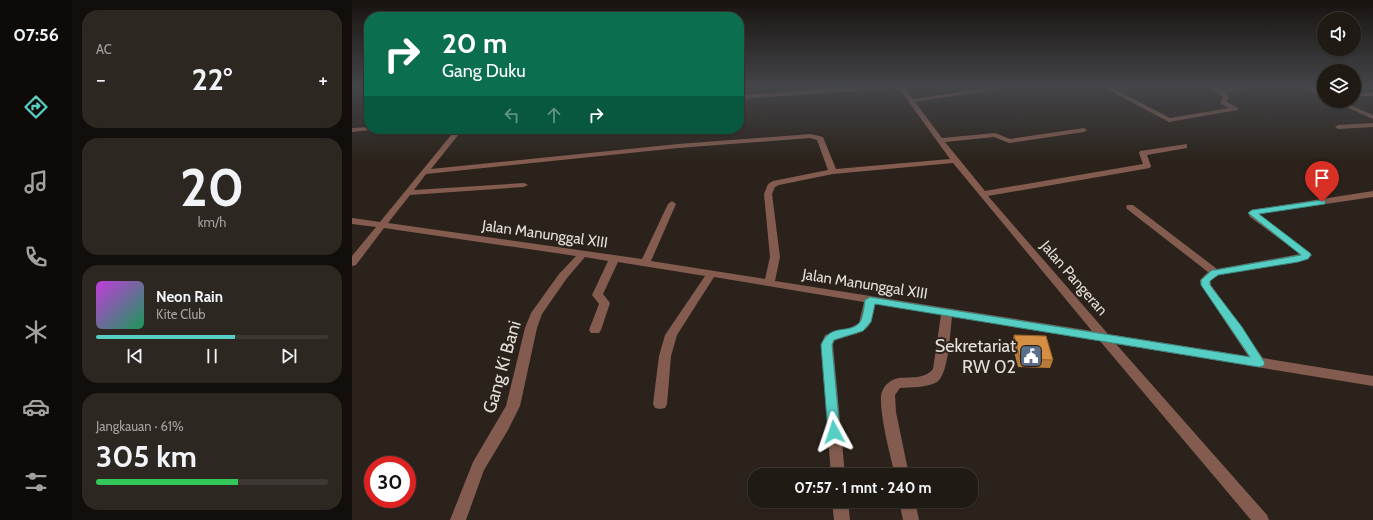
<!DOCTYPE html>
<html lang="id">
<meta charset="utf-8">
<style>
body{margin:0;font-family:Cabin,sans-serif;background:#2d2722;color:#f1f3f6;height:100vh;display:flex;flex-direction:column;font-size:15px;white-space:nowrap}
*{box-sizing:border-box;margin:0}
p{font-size:13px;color:#a2a1a0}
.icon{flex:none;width:22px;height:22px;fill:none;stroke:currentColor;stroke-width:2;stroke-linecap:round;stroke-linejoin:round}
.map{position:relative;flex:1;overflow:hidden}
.details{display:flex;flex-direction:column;gap:10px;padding:10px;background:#120e0b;width:280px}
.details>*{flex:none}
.banner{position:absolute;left:12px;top:12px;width:380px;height:122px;border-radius:16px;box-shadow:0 1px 3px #0004,0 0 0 1px #3d3834;background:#0b6e4f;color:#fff;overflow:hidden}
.tools{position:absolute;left:965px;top:12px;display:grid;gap:8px}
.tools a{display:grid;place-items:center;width:44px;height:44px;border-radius:50%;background:#201a14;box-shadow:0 1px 3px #0004,0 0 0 1px #3d3834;font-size:20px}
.speed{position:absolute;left:12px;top:456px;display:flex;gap:8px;font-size:20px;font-weight:700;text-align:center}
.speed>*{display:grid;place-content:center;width:52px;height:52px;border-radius:50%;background:#201a14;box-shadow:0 1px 3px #0004,0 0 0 1px #3d3834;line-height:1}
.speed .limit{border:6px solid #d22;background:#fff;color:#111}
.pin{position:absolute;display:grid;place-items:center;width:34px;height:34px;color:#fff;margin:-41px -17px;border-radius:50% 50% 50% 0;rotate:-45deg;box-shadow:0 0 4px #0007}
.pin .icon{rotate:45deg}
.me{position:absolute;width:44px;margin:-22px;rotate:355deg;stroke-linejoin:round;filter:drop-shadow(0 0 3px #0008)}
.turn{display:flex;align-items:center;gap:14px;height:84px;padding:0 12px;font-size:18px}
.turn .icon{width:52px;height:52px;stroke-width:2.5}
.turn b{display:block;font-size:28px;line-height:34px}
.lanes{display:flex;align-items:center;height:38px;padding:0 12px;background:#0003;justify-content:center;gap:20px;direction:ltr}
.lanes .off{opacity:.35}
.big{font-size:30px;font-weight:700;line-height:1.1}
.details .card{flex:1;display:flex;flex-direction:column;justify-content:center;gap:6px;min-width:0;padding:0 14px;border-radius:16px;background:#2d2722}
.details .dial{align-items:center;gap:0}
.dial b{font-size:52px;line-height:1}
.song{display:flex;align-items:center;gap:12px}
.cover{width:48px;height:48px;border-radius:6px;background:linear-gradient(135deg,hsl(290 70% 55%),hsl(150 70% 35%))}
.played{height:4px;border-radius:2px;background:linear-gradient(90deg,#56cec4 60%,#3d3834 60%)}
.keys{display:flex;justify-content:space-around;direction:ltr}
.heat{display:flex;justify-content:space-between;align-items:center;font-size:22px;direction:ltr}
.charge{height:6px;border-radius:3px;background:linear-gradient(90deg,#34c759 61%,#3d3834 0)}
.trip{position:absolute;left:396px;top:468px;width:230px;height:40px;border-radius:16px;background:#201a14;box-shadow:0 1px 3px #0004,0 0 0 1px #3d3834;font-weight:700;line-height:40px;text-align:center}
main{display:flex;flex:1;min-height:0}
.tab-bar{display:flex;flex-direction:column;width:72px;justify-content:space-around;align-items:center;background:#0d0a08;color:#a2a1a0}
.tab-bar .icon{width:28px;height:28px}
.tab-bar .on{color:#56cec4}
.tab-bar b{font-size:18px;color:#f1f3f6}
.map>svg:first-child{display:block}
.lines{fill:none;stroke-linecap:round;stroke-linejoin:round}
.minor{fill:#835b4f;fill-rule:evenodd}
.wall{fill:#b87a39}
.building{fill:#d68e42;stroke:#96632e}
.route{fill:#56cec4;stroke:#38867f}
.labels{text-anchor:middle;stroke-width:4;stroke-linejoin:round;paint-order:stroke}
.street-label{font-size:15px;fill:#e4ded9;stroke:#2b231b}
.near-poi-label{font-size:18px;fill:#e4ded9;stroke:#2b231b;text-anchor:end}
.near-street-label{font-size:18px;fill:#e4ded9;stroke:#2b231b}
</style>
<main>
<nav class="tab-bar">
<b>07:56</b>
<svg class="icon on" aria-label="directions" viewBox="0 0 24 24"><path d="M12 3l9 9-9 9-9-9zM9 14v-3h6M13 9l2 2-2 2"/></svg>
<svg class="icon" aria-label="music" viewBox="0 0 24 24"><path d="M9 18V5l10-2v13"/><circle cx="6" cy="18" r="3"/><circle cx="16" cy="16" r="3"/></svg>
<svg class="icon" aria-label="phone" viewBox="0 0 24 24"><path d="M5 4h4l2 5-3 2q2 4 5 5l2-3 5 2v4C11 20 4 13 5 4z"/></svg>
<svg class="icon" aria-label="climate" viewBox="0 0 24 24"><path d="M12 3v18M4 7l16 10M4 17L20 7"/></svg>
<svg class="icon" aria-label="car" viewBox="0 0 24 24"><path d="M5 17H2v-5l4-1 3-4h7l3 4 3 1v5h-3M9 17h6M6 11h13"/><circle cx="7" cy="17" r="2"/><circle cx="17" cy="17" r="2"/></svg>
<svg class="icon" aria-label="filters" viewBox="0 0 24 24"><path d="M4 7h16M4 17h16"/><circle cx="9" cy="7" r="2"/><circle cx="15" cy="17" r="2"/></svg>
</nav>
<section class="details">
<div class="card"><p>AC</p>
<div class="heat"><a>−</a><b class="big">22°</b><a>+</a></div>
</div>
<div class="card dial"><b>20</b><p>km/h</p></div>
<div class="card">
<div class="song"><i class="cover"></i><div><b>Neon Rain</b><p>Kite Club</p></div></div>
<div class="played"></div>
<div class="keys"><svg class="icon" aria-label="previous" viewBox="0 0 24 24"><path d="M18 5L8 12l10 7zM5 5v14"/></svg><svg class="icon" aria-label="pause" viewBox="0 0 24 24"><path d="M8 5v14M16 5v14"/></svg><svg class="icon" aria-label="next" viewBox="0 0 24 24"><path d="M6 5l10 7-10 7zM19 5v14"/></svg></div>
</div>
<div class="card"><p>Jangkauan · 61%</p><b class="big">305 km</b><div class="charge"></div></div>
</section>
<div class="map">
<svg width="1021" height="520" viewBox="0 0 1021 520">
<rect width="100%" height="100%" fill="#2b231b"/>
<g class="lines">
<g class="minor">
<path d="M502,87H537L534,89L387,99V95Z"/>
<path d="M546,87H552L561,99L644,87H662L563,102L590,138L643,133L658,139L732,128L735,130L732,132L657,143L642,137L593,142L633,191L791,164L787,153L788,151L835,144V148L795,155L799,166L798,168L636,196L756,334L896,356L849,285L848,280L856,272L775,209L774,207L775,205H781L865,269L948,254L898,217L896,213L899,210L1021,191V197L906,214L958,253L960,255L958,257L946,262L866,275L858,281L859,285L911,358L1021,376V386L764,344L915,515L917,520H899L748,341L600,317C598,331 597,374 585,382C574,388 560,387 548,388L543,395L544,412L557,475H543C538,454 528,417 529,396C530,387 538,379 547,378C559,377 573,379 581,369L589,315L523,304C519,338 508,330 482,341L481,345L493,475H479L469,345L473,335L498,328L507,323L512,302L362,277L325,335L319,356L315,404L313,408L308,409L303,408L301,404L307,356L313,335L353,276L266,262L251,294L258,303L249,330L247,333H239L237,330L247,304L240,295L256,261L233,257L215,278L190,314L185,328L168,406L156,430L132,470L114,520H98L121,462L154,406L173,328L179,313L207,274L224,256L32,228L4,265L0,266V256L24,227L0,224V218L28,222L104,129H111L79,169L326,144L459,134L471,137L484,169L598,159ZM458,138L465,140L476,170L421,181L416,184L412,194L418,257L413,279L299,261L324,204L320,201L316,204L290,259L36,223L58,195L172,187L176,185L172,183L62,190L74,174L326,148ZM601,163L740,331L423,281L428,257L420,194L423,187L427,185L481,174Z"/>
<path d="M751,87H759L818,118L877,108L868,103L871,97L864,92L855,87H864L872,90L887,87H902L873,93L877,97L875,102L886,108V110L817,122Z"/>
<path d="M952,87H960L972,94V98Z"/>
<rect x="1002" y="92" width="19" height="4"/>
<path d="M981,101H989L1021,115V119Z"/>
<path d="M1021,123V127L986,129L983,127L986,125Z"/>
<path d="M17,127V129H20L19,130L0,132V128Z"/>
<path d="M480,501H496L498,520H482Z"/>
<path d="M547,501H563L567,520H551Z"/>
</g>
</g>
<path class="wall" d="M662,335L701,360L698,368L666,367L660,344Z"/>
<path class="building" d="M662,335L694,336L701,360L668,359Z"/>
<linearGradient id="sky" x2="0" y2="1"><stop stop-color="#18130f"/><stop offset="0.54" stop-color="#44454a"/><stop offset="1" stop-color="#44454a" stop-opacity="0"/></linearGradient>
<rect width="1021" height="160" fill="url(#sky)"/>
<path class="route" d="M970,200H973V204L907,214L958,253L959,255L956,259L946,262L866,275L858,281V285L890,327L911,360L913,363L911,366L907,367L523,304L519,322L511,331L482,340L480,345L488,432L487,436L482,437L478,436L476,432L469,345C478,322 498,335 508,322C511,317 512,307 513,300L518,297L898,357L849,285V280L860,270H863L949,255L896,213L900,210Z"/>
<defs>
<g id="civic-square" transform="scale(1.15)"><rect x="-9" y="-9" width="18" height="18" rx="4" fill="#5c6f8a" stroke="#2b231b"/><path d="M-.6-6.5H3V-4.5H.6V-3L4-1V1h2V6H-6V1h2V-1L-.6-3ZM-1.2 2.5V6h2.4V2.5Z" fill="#fff"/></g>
</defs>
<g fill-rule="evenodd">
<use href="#civic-square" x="679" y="356"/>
</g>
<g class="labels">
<g class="street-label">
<text transform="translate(193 234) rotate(8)" y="5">Jalan Manunggal XIII</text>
<text transform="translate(722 278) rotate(49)" y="5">Jalan Pangeran</text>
<text transform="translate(513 284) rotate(9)" y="5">Jalan Manunggal XIII</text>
</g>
<g class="near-poi-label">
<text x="664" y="352">Sekretariat<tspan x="664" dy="21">RW 02</tspan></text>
</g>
<g class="near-street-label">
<text transform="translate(150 367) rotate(-74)" y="6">Gang Ki Bani</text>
</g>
</g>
</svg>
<div class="tools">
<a><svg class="icon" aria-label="sound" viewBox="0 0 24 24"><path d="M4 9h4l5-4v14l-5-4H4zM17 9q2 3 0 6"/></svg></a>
<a><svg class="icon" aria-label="layers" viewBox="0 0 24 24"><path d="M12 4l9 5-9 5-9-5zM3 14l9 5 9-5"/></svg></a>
</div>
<div class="speed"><div class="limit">30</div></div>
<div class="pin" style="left:970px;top:202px;background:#d93025"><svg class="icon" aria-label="arrive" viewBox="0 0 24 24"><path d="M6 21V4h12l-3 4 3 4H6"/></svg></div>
<svg class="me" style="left:482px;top:432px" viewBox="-20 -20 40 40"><path d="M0-17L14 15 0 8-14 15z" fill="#56cec4" stroke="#fff" stroke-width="4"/></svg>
<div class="trip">07:57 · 1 mnt · 240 m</div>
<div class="banner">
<div class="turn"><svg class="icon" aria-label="right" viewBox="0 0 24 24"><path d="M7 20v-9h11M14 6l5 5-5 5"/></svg><div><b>20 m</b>Gang Duku</div></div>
<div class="lanes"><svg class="icon off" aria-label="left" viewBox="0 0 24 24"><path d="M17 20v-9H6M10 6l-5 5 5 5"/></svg><svg class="icon off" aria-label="ahead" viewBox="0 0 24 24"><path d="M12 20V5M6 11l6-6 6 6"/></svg><svg class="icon" aria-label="right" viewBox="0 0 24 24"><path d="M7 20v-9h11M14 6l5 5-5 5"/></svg></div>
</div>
</div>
</main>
